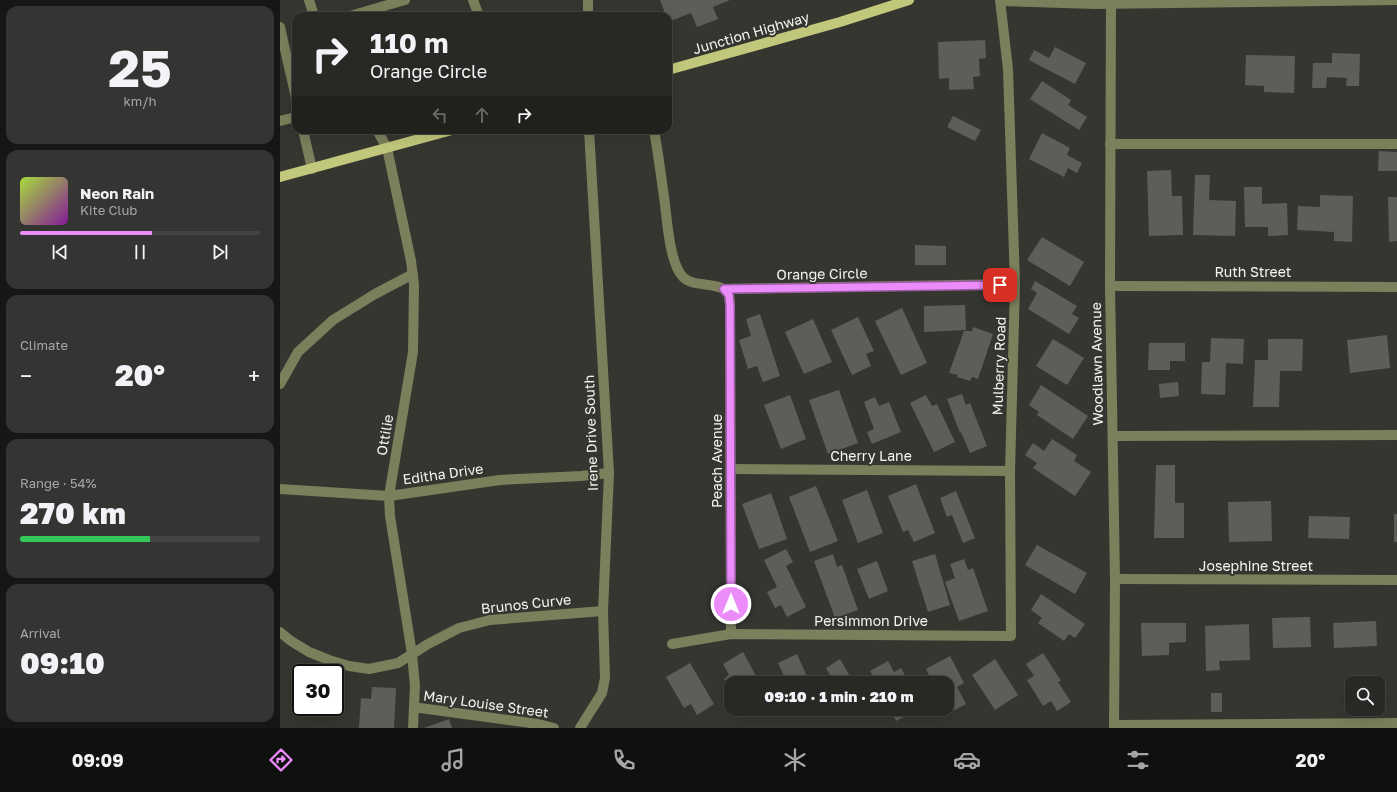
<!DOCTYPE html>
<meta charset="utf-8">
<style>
body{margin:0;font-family:"Golos Text",sans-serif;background:#343432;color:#f1f3f6;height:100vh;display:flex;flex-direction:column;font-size:15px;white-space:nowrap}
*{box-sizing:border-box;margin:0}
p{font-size:13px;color:#a5a6a7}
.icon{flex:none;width:22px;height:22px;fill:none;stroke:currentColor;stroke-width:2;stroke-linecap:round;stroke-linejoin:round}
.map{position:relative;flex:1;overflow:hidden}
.details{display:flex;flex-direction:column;gap:6px;padding:6px;background:#161614;width:280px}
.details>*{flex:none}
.banner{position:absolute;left:12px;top:12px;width:380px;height:122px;border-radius:12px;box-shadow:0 4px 16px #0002,0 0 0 1px #444442;background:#282825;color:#f1f3f6;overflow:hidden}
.controls{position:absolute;left:1065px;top:676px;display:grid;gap:8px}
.controls a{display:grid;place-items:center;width:40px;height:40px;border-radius:8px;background:#282825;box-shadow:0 4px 16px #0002,0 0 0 1px #444442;font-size:20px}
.speed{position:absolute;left:12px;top:664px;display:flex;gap:8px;font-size:20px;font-weight:700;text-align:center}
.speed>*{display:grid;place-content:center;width:52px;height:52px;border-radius:50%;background:#282825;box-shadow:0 4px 16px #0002,0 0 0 1px #444442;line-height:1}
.speed .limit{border:2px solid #111;border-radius:6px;background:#fff;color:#111}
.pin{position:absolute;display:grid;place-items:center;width:34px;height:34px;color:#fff;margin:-17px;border-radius:8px;box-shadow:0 2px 6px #0006}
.me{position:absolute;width:44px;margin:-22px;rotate:0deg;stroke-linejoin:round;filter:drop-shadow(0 0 3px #0008)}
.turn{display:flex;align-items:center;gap:14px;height:84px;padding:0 12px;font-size:18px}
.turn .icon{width:52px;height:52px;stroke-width:2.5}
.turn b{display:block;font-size:28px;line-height:34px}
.lanes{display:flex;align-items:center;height:38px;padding:0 12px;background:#0003;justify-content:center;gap:20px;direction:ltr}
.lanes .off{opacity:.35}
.big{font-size:30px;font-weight:800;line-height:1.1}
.details .tile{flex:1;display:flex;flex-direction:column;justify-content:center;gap:6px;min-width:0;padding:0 14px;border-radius:12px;background:#343432}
.details .dial{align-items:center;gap:0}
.dial b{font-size:52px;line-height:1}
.song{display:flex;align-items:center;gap:12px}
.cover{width:48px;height:48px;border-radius:6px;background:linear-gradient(135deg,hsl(80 70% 55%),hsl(290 70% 35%))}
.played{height:4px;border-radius:2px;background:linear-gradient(90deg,#ec8cfa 55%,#444442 55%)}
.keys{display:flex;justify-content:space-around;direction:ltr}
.heat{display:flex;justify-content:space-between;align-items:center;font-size:22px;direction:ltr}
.charge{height:6px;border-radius:3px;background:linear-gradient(90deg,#34c759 54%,#444442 0)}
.trip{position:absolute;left:444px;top:676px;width:230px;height:40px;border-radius:12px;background:#282825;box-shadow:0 4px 16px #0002,0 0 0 1px #444442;font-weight:800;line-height:40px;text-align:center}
.dock{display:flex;height:64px;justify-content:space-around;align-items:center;background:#10100f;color:#a5a6a7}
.dock .icon{width:28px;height:28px}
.dock .current{color:#ec8cfa}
.dock b{font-size:18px;color:#f1f3f6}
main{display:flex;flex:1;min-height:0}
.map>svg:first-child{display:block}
.building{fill:#5d5e58}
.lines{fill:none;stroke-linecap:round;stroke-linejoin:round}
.minor{stroke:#7c7f5b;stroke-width:10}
.major{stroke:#c2c87b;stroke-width:10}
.route-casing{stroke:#995ba2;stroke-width:10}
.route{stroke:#ec8cfa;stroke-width:7}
.labels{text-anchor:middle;stroke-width:4;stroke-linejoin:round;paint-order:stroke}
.street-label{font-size:14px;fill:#f4f4f1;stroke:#363631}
</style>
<main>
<section class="details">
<div class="tile dial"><b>25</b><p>km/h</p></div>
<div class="tile">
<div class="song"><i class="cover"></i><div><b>Neon Rain</b><p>Kite Club</p></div></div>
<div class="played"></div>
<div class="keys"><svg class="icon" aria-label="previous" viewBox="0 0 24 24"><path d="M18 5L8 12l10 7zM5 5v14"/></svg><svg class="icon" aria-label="pause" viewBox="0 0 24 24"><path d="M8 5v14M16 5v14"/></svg><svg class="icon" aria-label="next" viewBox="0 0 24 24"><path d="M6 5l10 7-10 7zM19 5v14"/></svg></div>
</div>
<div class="tile"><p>Climate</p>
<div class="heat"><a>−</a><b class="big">20°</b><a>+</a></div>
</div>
<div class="tile"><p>Range · 54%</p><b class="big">270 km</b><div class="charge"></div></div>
<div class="tile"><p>Arrival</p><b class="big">09:10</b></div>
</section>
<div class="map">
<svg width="1117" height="728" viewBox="0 0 1117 728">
<rect width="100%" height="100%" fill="#363631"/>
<g class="building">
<path d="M380,0H450L433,7L438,19L417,27L411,13L388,22V16H386Z"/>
<path d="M159,11L161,16H143Z"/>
<path d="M705,40L706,58L699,59L700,76L693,77L694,89L669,90V78L659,79L658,42Z"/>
<path d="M775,47L806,63L795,84L749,60L754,50L769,58Z"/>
<path d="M1052,53L1080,54L1079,86H1066L1067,78L1047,77L1046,88H1032L1033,63H1052Z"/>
<path d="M966,55L1015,56L1014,93L984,92V86L965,85Z"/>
<path d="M762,81L791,100L788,105L807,117L799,130L750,99Z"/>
<path d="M673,116L701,130L695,141L667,127Z"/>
<path d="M762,133L790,148L787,155L802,163L797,173L788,168L784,177L749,159Z"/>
<path d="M1099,151L1117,152V171H1098Z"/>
<path d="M891,170L892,196H902L903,235L869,236L867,171Z"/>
<path d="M915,175H930L929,200L956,201L955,236L913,235Z"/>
<path d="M964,187H982V204L1007,203L1008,235L988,236V227H965Z"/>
<path d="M1040,195L1073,196L1072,242L1054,241V232L1017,230L1018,206L1040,207Z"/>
<path d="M1108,197H1117V241L1109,242Z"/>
<path d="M762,237L804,262L790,286L747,260Z"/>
<path d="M635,245L666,246V265H635Z"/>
<path d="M755,281L797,306L792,314L799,318L789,334L748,309L757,293L751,289Z"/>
<path d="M685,305L686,330L644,332V306Z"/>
<path d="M622,308L647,363L621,375L595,321Z"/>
<path d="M480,314L500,376L483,382L477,366L468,369L459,340L471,336L466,319Z"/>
<path d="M578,317L594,351L586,354L591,366L572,375L551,330Z"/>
<path d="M533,319L552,362L524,374L505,332Z"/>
<path d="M693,327L713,334L698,379L692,377L690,381L677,377L678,375L669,373L684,331H692Z"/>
<path d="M1107,335L1110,368L1070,373L1067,340Z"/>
<path d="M931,338L964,339L963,364L946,363L945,395L921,394L922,362H930Z"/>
<path d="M773,339L804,358L787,385L756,366Z"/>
<path d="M988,339H1023L1022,371H1000L999,407H973L975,360H988Z"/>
<path d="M869,343H905V361H890V370H868Z"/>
<path d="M898,382L899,396L880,398L879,384Z"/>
<path d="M761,385L808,416L793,439L757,415L759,412L749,405Z"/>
<path d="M559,390L578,443L548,454L529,400Z"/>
<path d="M682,394L686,405L690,403L707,446L690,453L681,432L680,433L667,399Z"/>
<path d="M510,395L526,439L501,449L484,405Z"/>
<path d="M646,395L652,406L657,404L675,442L654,452L630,403Z"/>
<path d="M595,397L599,406L609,402L621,432L592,444L587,432L594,429L584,402Z"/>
<path d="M772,439L797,455L794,461L811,472L795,496L753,468L757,463L745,455L753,443L764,451Z"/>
<path d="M876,465H895V503H904V538H874Z"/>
<path d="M636,484L655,533L634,542L628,530L623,532L608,496Z"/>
<path d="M536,486L558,541L530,552L509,497Z"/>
<path d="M587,490L603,533L578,543L562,500Z"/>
<path d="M676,491L695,538L683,543L672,515L667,517L660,498Z"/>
<path d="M491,493L507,539L479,549L462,504Z"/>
<path d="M991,501L992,541L949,542L948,502Z"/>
<rect x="1114" y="514" width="3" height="28"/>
<path d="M1029,516L1070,517L1069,539L1028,538Z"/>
<path d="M757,545L807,573L795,594L745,565Z"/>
<path d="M506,549L513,562L506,566L526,607L507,617L501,605L495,608L487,592L497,587L484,560Z"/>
<path d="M553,554L557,567L562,565L578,610L555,618L534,561Z"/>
<path d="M655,554L670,605L648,612L632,561Z"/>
<path d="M684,559L688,570L693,568L708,611L679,621L665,582L675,578L670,564Z"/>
<path d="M597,561L608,591L589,599L577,569Z"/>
<path d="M761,594L805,624L795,638L789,634L784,641L758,623L762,618L751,610Z"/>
<path d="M1030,617L1031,647L993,648L992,618Z"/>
<path d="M1096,621L1097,646L1054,648L1053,623Z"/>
<path d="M861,623H906V642L889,643V655L862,656Z"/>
<path d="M969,624L970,660L939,661L940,670L926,671L925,626Z"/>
<path d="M463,652L480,683H451V691L444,679L449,675L443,664Z"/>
<path d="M763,653L781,681L778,682L791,702L777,711L771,701L763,706L747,680L754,676L746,664Z"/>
<path d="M517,654L530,683H507L498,663Z"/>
<path d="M670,656L684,683L677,687L686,704L669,713L667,709V683H653L646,669Z"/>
<path d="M560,659L574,683H554L546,668Z"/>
<path d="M715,659L738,695L715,710L692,675Z"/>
<path d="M608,661L614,672L621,668L629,683H597L590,671Z"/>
<path d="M410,663L434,704L417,715L411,704L404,708L386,677Z"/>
<path d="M92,687L116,688L114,728H79L81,698L91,699Z"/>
<rect x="931" y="693" width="11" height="19"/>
<path d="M461,709H473L464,714Z"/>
<path d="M569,709H582L572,715Z"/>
<path d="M610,709H639L616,721Z"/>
<path d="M169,719L172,728H144Z"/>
</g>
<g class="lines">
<g class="minor">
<path d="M29,0L34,16"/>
<path d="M193,0L199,16"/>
<path d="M308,0V16"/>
<path d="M831,0L830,286L835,579L834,728"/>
<path d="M721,1L815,4L1117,0"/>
<path d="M70,16L125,0"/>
<path d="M0,27L16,98"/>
<path d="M0,121L16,117"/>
<path d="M23,130L32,169"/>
<path d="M97,130L107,148L131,261L134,285L133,352L109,496L110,516L132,654L135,686L133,728"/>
<path d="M374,130C378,152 381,175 384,197C387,217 389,263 403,277C413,287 431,282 444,289L735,284"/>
<path d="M830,144H1117"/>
<path d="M830,286L1117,287"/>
<path d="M444,289L449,295L450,305L451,634"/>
<path d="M0,384L18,352L53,320L95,294L133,274"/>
<path d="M833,436L1117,435"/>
<path d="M451,469L730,471"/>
<path d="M0,489L109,496L220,480L301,476L329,473"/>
<path d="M835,579L1117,580"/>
<path d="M0,632L11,641L29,652L49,660L69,666L89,669L118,663L148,644L179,628L210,620L323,611"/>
<path d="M392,644L451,634L731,636L730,471L735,284L728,69L720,0"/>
<path d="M134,708H140L258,724L274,728"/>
<path d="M834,725L1117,723"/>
<path d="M300,728L322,693L325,678L323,611L329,473L309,130"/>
</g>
<g class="major">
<path d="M388,70L560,22L629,0"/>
<path d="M0,177L172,130"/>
</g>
</g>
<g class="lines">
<g class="route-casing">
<path id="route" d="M451,604L450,305L449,295L444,289L720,285"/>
</g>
<use href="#route" class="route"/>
</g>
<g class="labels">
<g class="street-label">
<text transform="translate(471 33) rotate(-16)" y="5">Junction Highway</text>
<text x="973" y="277">Ruth Street</text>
<text transform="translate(542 274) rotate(-1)" y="5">Orange Circle</text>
<text transform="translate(817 364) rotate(-91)" y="5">Woodlawn Avenue</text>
<text transform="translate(719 366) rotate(-88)" y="5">Mulberry Road</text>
<text transform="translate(311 433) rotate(-92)" y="5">Irene Drive South</text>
<text transform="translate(105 435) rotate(-80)" y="5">Ottilie</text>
<text x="591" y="461">Cherry Lane</text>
<text transform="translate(437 461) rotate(-90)" y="5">Peach Avenue</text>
<text transform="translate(163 474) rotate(-8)" y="5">Editha Drive</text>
<text x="976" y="571">Josephine Street</text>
<text transform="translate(246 604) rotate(-6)" y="5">Brunos Curve</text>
<text x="591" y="626">Persimmon Drive</text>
<text transform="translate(206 704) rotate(8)" y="5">Mary Louise Street</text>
</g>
</g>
</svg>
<div class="controls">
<a><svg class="icon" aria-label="search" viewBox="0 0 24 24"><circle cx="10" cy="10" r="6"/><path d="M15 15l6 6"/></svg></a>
</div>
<div class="speed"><div class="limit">30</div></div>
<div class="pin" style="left:720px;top:285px;background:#d93025"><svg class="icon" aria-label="arrive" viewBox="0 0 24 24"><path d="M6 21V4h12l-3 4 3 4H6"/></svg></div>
<svg class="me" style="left:451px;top:604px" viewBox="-20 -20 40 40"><circle r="17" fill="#ec8cfa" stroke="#fff" stroke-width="3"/><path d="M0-11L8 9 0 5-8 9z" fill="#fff"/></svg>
<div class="trip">09:10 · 1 min · 210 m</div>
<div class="banner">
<div class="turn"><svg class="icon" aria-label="right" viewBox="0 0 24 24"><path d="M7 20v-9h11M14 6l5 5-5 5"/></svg><div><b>110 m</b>Orange Circle</div></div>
<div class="lanes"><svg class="icon off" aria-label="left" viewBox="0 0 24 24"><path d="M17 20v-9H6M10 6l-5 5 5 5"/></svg><svg class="icon off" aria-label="ahead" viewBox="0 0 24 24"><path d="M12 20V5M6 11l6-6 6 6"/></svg><svg class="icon" aria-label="right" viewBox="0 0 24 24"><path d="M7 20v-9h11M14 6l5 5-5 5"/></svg></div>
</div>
</div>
</main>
<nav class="dock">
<b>09:09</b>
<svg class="icon current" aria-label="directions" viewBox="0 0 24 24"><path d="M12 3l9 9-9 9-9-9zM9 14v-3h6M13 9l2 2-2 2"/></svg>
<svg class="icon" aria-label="music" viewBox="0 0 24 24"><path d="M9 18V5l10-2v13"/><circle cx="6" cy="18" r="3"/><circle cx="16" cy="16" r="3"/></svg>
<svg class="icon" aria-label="phone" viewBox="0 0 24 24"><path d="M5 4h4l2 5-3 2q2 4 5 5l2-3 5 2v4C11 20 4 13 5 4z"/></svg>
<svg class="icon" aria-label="climate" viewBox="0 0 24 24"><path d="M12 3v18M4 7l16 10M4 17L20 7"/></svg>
<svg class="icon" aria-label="car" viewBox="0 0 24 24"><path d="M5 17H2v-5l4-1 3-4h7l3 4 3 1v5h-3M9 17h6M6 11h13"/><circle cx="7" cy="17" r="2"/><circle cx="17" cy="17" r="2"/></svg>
<svg class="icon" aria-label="filters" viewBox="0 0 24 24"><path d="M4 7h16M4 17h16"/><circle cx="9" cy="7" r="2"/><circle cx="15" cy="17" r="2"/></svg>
<b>20°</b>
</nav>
